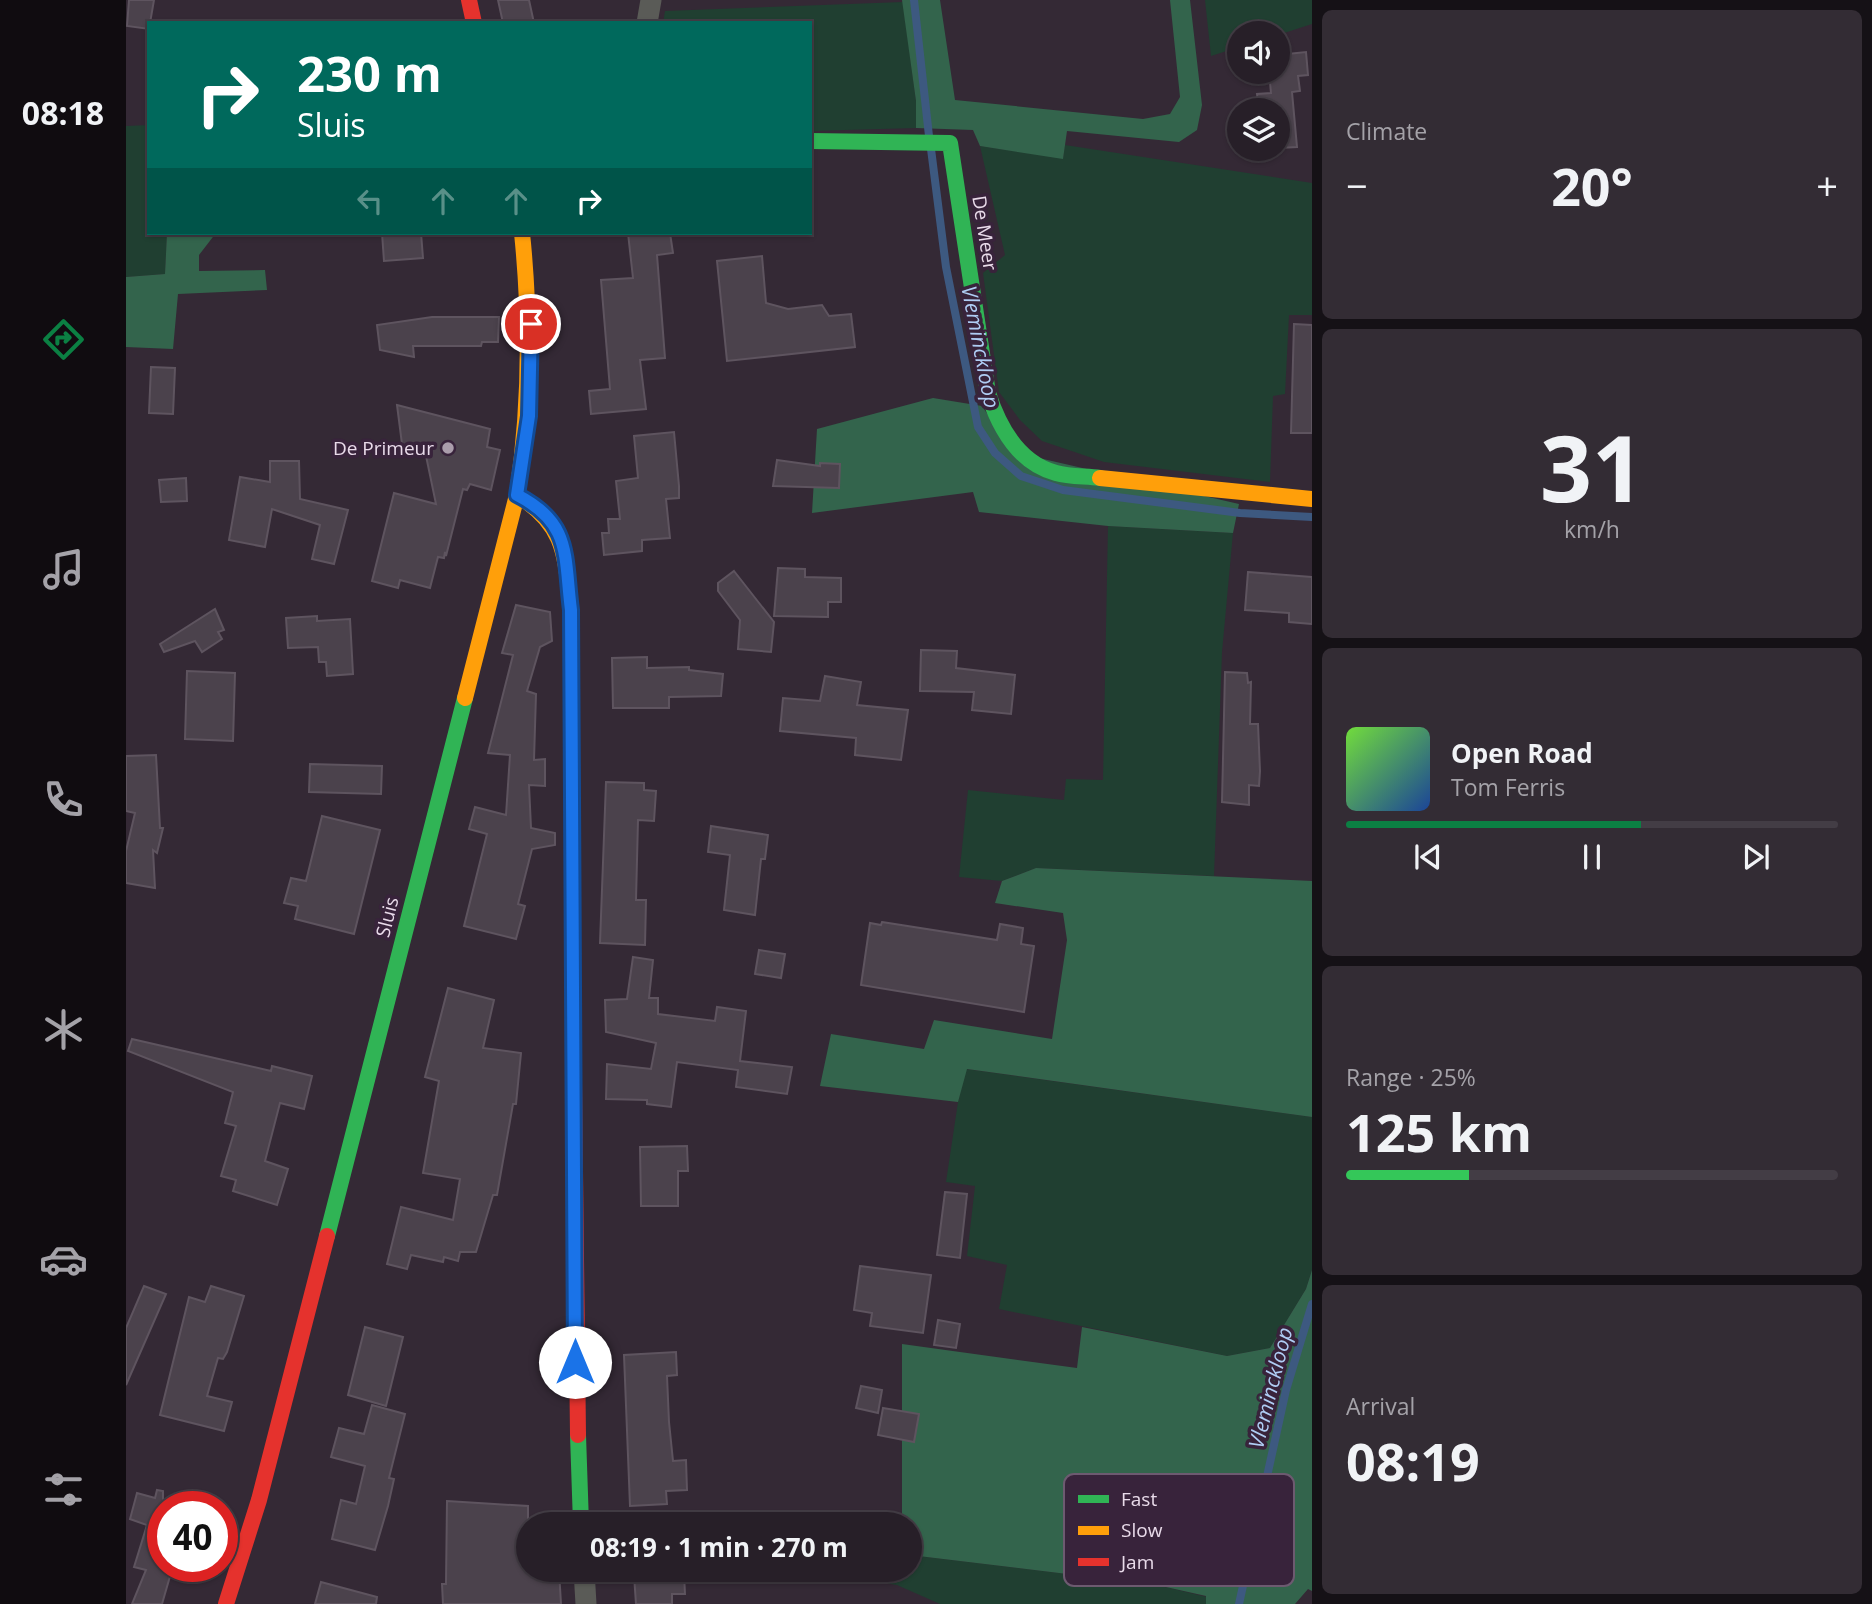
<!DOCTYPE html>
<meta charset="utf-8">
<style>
body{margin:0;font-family:"Open Sans",sans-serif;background:#332c34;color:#f1f3f6;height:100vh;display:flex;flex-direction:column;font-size:26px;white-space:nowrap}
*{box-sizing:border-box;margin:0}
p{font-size:23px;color:#a4a2a8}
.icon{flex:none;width:38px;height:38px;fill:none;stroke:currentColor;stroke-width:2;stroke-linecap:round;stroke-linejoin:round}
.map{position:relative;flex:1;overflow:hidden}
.drawer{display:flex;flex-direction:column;gap:10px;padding:10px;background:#151116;width:560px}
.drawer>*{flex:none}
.hud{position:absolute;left:21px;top:21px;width:665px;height:214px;border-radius:0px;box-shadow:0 2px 5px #0004,0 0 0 2px #433d45;background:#00695c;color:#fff;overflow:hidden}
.tools{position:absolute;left:1101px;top:21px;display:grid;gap:14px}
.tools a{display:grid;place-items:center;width:63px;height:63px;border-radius:50%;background:#271f28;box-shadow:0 2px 5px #0004,0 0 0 2px #433d45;font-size:35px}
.speed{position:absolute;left:21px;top:1491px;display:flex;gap:14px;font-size:35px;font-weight:700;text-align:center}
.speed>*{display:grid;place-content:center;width:91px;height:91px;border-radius:50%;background:#271f28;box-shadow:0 2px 5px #0004,0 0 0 2px #433d45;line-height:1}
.speed .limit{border:10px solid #d22;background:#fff;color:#111}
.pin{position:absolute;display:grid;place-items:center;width:60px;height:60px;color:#fff;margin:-30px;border:4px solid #fff;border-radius:50%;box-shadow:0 2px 7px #0007}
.me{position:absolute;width:77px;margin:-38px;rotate:0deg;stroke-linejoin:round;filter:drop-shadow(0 0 5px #0008)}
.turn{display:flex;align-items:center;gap:24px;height:147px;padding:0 35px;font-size:32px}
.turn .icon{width:91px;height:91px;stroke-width:2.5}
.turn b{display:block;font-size:49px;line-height:60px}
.lanes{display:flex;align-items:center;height:66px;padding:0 35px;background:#0003;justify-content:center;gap:35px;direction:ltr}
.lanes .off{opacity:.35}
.big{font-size:52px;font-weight:700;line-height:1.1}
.drawer .card{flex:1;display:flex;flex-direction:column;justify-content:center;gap:10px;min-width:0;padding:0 24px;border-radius:10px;background:#332c34}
.drawer .dial{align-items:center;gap:0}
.dial b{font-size:91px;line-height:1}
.song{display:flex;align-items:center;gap:21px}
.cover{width:84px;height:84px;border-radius:10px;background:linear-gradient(135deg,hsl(100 70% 55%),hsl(220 70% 35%))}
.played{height:7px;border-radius:4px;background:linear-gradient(90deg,#0b8043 60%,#433d45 60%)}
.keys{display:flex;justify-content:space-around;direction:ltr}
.heat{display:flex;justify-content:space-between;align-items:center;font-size:38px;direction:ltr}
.charge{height:10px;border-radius:5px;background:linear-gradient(90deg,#34c759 25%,#433d45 0)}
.trip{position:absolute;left:390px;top:1512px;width:406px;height:70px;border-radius:35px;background:#271f28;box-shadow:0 2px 5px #0004,0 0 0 2px #433d45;font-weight:700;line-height:70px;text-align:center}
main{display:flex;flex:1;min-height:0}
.menu{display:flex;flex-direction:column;width:126px;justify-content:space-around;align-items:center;background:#100c10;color:#a4a2a8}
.menu .icon{width:49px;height:49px}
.menu .current{color:#0b8043}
.menu b{font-size:32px;color:#f1f3f6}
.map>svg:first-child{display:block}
.green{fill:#203f31}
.forest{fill:#33644c}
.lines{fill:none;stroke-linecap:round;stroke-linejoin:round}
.stream{stroke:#3d5980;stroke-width:8}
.building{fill:#4b424c;stroke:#5e545f;stroke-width:2}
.street{stroke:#5a5b57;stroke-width:21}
.fast{stroke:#30b455;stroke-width:16}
.slow{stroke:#ff9f0a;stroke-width:16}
.jam{stroke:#e5322d;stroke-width:16}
.route-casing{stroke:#114b97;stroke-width:18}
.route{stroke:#1a73e8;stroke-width:12}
.poi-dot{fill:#aa9dab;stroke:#38233b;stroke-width:2.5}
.labels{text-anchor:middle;stroke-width:7;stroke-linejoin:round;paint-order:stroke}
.street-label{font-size:19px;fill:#e9dbea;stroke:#38233b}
.poi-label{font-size:19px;fill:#e9dbea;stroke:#38233b;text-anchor:end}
.water-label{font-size:21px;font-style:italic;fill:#afcdf4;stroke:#38233b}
.key{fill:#38233b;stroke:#6d5a70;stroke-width:2}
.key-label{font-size:19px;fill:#e9dbea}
</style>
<main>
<nav class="menu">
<b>08:18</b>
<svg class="icon current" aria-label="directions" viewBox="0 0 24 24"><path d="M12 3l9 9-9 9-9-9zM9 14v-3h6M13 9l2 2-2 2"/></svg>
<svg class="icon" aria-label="music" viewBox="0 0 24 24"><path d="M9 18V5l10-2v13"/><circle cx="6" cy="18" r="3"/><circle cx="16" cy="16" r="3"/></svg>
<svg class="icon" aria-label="phone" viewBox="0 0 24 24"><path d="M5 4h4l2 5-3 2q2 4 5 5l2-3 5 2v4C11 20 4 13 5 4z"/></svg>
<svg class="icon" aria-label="climate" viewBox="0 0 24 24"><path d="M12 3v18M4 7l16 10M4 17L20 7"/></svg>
<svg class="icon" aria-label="car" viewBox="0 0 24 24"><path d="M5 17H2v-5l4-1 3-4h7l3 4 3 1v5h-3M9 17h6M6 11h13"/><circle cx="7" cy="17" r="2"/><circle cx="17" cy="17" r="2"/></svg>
<svg class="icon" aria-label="filters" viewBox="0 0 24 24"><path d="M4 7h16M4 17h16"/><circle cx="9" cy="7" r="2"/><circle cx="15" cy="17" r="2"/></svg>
</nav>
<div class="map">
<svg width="1186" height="1604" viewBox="0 0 1186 1604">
<rect width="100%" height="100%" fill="#342935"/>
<g class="green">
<path d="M1079,0H1186V24L1152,35L1113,33V47L1085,56Z"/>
<path d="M777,2L790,101V128L684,131V23H537L539,11Z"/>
<path d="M23,125V233H41L39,274L0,277V126Z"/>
<path d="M939,145L1186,183V315H1163L1159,394L1147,396L1144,482L978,462L916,441L894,420L873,392L857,273L879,255L854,146L937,158Z"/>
<path d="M982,526L1107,533L1096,652L1088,876L910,868L876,881L833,877L842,790L938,800L940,779L977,780Z"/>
<path d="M840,1069L1186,1117V1270L1180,1289L1144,1348L1101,1356L873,1309L881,1265L841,1256L849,1186L820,1182L832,1102Z"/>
<path d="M472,1517L529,1524H473Z"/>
<path d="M784,1555L1031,1585L1081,1597L1080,1604H814L771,1585L677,1570H784Z"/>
</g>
<g class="forest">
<path d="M776,0H814L829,100L1017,119L1044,114L1054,97L1044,0H1064L1076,105L1071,130L1053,142L941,131L937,159L854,146L847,130L790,128V101Z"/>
<path d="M41,233H90L73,255V271L139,270L141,290L52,294L47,349L0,347V277L39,274Z"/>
<path d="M807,398L856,406L887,452L1113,504L1107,533L982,526L853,512L847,492L686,513L691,429Z"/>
<path d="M910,868L1186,881V1117L841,1069L832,1102L694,1086L705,1034L798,1049L808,1020L926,1039L941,940L937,913L869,903L876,881Z"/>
<path d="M1186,1270V1591L1182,1589L1169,1604H1080V1596L1031,1585L784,1555V1524H776V1344L951,1368L956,1327L1101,1356L1144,1348L1180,1289Z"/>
</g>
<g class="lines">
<g class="stream">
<path d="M788,0L803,136"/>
<path d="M805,149L820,267L852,427L869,453L895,476L937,490L1114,513L1186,517"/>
<path d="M1113,1604L1160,1390L1186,1304"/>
</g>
</g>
<g class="building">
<path d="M3,0H28L23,29L1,26Z"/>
<path d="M372,0H403L408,23H377Z"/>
<path d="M1180,52L1182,75L1172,76L1174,91L1166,92L1171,147L1152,148V110H1133L1131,94L1145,93L1143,72H1152V55Z"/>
<path d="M256,233H295L297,258L258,261Z"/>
<path d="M502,233H544L547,253L531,255L539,358L514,360L520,409L465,414L463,391L484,389L475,280L507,278Z"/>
<path d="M636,256L640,303L662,309L696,305L703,316L725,314L729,347L601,361L591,261Z"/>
<path d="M306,317H373L372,342H356L355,346H287L288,357L254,350L251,325Z"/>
<path d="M1168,324L1186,325V433H1165Z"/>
<path d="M25,367L49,368L47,414L23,413Z"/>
<path d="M271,405L364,429L361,447L374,450L365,490L344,484L341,490L337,489L320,556L319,552L318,558L312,557L304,588L274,580L272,588L246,581L268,493L310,504L299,451L277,452Z"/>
<path d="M548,432L553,486V498L540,499L544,538L516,540V551L478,555L476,533H483L482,519H494L490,481L512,478L508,436Z"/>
<path d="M651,460L694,466V463L714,464L713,488L647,486Z"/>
<path d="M144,461H173L174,499L222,510L208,564L186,559L194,525L146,509L139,547L103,540L114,477L144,482Z"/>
<path d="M60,478L61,501L35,502L33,480Z"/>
<path d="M652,568L679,569V577L715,578V602H702V617L648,616Z"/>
<path d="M608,571L648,622L645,652L612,649L614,620L592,591V583Z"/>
<path d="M1122,572L1186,577V624L1163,622V613L1119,610Z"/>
<path d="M390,605L424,612L426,641L414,647L401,691L410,694L408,760L419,759V786L403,785L405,828L429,833V845L406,849L392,904L399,906L390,939L338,926L361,834L343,829L349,807L380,815L384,755L362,753L387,655L376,653Z"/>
<path d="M89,609L98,630L92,632L96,639L76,652L69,641L38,652L34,644Z"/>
<path d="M191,616V621L224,619L227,674L201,676L200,662H193L192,647L162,648L160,618Z"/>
<path d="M795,650L831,651L830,668L889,675L885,714L846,710L848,692L794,691Z"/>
<path d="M521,657V668L563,667V670L597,674L595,696L543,697V708H487L486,658Z"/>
<path d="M61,671L109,673L107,741L59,739Z"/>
<path d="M1099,672L1121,673L1122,683L1125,682L1124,724H1132L1134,771L1133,786L1123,785V805L1096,802Z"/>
<path d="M699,676L735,682L731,705L782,710L775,760L729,755L730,738L654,731L657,698L694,701Z"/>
<path d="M30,755L34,828H37L31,853L27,850L29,888L0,883V851L9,813L0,811V756Z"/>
<path d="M184,764L256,766L255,794L183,792Z"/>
<path d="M480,782L518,783V790L530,791L528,821L512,820L510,900H520L519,945L474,943Z"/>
<path d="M196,816L254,830L228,934L169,919L172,906L158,903L165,878L180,881Z"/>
<path d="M585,826L642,835L639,859H635L629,915L598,910L604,855L582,852Z"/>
<path d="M756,922L871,940L874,924L897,928L895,944L908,946L898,1012L735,985L744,923L755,925Z"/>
<path d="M633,950L659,954L655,978L629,974Z"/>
<path d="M507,957L527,960L523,998H532V1014L589,1021L591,1007L620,1011L614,1061L666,1067L661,1094L610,1087L612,1070L551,1062L545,1107L521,1104V1100L480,1099L481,1064L525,1069L530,1043L480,1032L479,1000L501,999Z"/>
<path d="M322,988L368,1000L357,1048L395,1053L390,1104H387L371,1195H367L350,1252H334L332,1261L318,1257L317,1262L285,1255L281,1269L261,1264L275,1207L327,1220L334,1179L297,1173L313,1081L299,1077Z"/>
<path d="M6,1039L145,1071L146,1066L186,1076L178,1109L154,1103L139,1161L162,1169L151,1205L107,1191L110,1180L95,1176L110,1126L99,1123L107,1092L2,1051Z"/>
<path d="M561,1146L562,1171H552V1206H515L514,1147Z"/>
<path d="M819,1192L841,1194L834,1258L811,1255Z"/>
<path d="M734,1266L805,1275L797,1333L744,1326L746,1313L728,1310Z"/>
<path d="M18,1286L40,1294L0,1385V1328Z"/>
<path d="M85,1286L118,1296L101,1352L97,1359L92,1358L81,1396L106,1402L98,1431L34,1415L63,1297L79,1302Z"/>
<path d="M812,1320L834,1324L830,1348L808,1345Z"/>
<path d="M239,1327L277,1337L260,1406L222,1395Z"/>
<path d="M550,1352L551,1375L541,1376L543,1422L547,1461L560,1460L561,1490L540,1491L541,1504L504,1506L498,1355Z"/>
<path d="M735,1386L756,1390L752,1413L730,1408Z"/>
<path d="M246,1405L279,1414L263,1478L268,1479L262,1506L249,1550L206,1539L215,1500L230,1504L239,1466L205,1457L213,1428L238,1434Z"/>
<path d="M757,1408L793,1414L788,1442L752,1435Z"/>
<path d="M31,1490L37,1491V1566H47L36,1604H6L20,1570L8,1567L21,1525L4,1519L11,1493L29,1498Z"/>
<path d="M321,1501L402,1506V1570H433L435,1604H317L316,1584H320Z"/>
<path d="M558,1574L559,1594H546V1604H510L508,1575Z"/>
<path d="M195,1582L251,1597L250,1604H189Z"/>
</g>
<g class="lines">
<g class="street">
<path d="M521,23L525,0"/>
<path d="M458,1570L460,1604"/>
</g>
<g class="fast">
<path d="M684,141L824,143L862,393C873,427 892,463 930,473C944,477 960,476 974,478"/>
<path d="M201,1236L339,698"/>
<path d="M452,1435L455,1524"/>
</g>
<g class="slow">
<path d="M974,478L1186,499"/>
<path d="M391,495C441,526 439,557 445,610L447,994"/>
<path d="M339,698L391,495C404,407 405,321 396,233"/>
</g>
<g class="jam">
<path d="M343,0L348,23"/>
<path d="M447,994L452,1435"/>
<path d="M100,1604L133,1500L201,1236"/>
</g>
</g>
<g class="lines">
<g class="route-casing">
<path id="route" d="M405,324L403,416L391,495C446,523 438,556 445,610L449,1362"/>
</g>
<use href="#route" class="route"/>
</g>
<circle class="poi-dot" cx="322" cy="448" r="7"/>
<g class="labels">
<g class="street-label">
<text transform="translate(859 233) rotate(81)" y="7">De Meer</text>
<text transform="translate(261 917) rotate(-76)" y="7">Sluis</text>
</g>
<g class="poi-label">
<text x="308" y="455">De Primeur</text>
</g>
<g class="water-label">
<text transform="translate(854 347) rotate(79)" y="7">Vleminckloop</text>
<text transform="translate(1145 1388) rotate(-76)" y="7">Vleminckloop</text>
</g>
</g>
<rect x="938" y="1474" width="230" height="112" rx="10" class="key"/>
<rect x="952" y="1495" width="31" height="8" fill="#30b455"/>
<rect x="952" y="1526" width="31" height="9" fill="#ff9f0a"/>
<rect x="952" y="1558" width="31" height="8" fill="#e5322d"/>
<g class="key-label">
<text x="995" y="1506">Fast</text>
<text x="995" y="1537">Slow</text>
<text x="995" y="1569">Jam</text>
</g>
</svg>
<div class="tools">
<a><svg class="icon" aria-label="sound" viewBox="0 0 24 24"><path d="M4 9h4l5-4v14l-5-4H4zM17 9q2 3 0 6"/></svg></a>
<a><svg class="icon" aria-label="layers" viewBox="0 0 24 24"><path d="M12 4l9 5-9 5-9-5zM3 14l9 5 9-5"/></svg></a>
</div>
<div class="speed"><div class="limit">40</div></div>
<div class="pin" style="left:405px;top:324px;background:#d93025"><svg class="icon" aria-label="arrive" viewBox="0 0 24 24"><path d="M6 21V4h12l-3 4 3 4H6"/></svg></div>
<svg class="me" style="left:449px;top:1362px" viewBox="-20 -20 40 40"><circle r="19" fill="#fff"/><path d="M0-13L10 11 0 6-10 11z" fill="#1a73e8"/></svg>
<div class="trip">08:19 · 1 min · 270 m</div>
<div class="hud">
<div class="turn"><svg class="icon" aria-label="right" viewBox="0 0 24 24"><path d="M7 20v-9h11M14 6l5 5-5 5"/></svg><div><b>230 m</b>Sluis</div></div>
<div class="lanes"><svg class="icon off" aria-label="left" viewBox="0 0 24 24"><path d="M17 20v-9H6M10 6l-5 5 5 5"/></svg><svg class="icon off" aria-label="ahead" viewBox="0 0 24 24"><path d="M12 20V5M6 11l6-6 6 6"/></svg><svg class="icon off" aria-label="ahead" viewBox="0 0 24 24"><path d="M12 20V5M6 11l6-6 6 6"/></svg><svg class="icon" aria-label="right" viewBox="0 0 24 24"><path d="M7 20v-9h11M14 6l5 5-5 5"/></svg></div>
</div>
</div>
<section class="drawer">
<div class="card"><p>Climate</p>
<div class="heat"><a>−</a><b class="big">20°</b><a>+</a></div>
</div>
<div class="card dial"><b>31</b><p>km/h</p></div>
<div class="card">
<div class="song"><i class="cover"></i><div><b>Open Road</b><p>Tom Ferris</p></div></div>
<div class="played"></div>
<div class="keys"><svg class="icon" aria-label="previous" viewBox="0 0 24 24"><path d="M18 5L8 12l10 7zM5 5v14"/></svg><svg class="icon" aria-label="pause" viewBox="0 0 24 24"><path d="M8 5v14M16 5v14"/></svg><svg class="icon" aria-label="next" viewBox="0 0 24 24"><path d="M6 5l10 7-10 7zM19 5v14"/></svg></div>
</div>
<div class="card"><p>Range · 25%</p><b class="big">125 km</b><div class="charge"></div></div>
<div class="card"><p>Arrival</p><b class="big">08:19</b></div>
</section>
</main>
